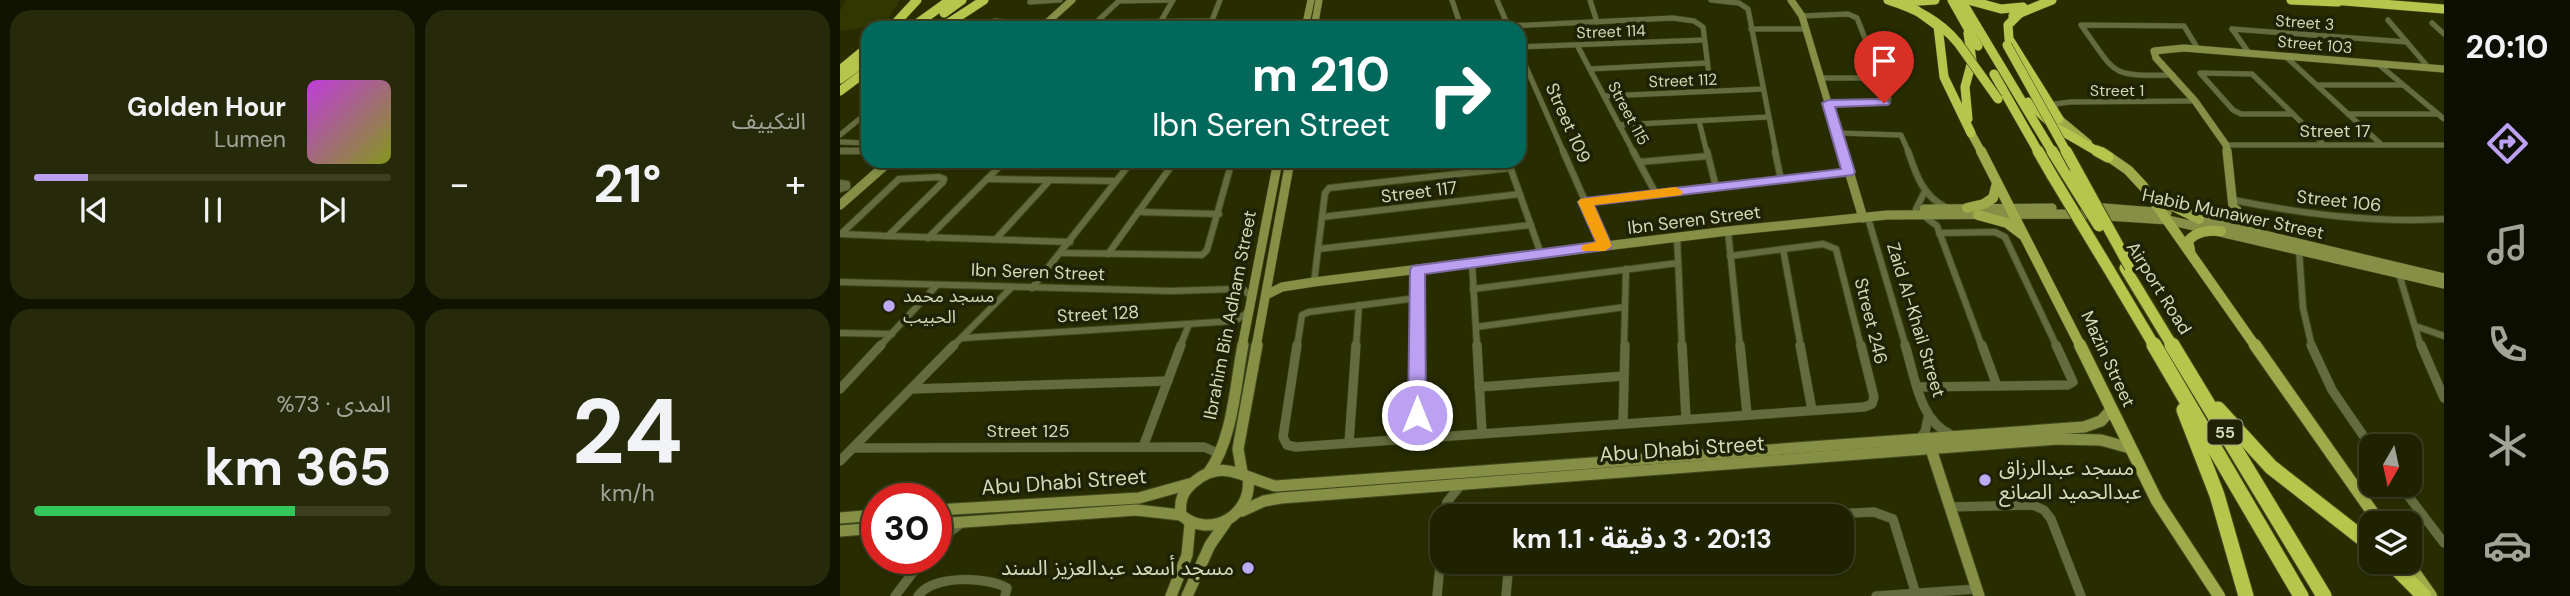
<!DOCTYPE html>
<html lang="ar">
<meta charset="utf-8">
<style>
body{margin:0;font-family:"DM Sans","Noto Sans Arabic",sans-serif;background:#262a0a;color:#f1f3f6;direction:rtl;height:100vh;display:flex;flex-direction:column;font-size:26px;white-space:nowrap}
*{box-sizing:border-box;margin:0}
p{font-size:23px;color:#a1a499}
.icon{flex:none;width:38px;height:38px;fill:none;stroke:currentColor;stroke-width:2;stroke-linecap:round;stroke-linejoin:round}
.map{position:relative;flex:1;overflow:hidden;direction:ltr}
.sheet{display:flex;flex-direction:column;gap:10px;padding:10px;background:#101300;width:840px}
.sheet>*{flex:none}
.guide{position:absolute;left:21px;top:21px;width:665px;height:147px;border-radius:21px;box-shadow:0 2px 5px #0004,0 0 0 2px #3c3f22;direction:rtl;background:#00695c;color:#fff;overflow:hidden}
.needle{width:46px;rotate:189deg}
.buttons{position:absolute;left:1519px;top:434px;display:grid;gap:14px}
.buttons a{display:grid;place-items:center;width:63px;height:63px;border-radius:14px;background:#1e2200;box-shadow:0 2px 5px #0004,0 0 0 2px #3c3f22;font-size:35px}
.speed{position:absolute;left:21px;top:483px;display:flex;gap:14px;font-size:35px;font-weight:700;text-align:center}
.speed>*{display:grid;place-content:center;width:91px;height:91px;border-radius:50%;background:#1e2200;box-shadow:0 2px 5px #0004,0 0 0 2px #3c3f22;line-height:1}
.speed .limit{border:10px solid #d22;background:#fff;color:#111}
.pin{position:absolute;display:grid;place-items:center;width:60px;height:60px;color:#fff;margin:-72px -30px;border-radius:50% 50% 50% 0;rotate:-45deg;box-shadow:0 0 7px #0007}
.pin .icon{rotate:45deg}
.me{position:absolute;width:77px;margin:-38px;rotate:0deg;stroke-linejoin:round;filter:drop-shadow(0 0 5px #0008)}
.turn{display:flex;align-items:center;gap:24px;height:147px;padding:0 21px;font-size:32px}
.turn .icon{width:91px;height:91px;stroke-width:2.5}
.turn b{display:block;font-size:49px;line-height:60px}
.big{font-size:52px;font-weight:700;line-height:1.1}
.sheet .widget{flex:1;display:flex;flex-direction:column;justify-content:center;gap:10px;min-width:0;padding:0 24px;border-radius:21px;background:#262a0a}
.sheet .dial{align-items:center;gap:0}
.dial b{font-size:91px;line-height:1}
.song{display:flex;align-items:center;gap:21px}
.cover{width:84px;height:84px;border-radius:10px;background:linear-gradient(135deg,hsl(290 70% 55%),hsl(70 70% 35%))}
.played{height:7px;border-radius:4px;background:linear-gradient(90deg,#bca0f2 15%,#3c3f22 15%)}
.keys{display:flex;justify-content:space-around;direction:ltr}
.heat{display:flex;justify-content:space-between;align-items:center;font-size:38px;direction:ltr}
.charge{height:10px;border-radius:5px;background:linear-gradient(90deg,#34c759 73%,#3c3f22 0)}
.sheet .tiles{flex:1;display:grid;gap:10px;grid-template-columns:repeat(2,1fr)}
.trip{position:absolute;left:590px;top:504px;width:424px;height:70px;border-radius:21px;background:#1e2200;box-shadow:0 2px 5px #0004,0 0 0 2px #3c3f22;font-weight:700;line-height:70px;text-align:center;direction:rtl}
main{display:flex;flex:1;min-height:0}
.menu{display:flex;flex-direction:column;width:126px;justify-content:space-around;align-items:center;background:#0c0e00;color:#a1a499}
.menu .icon{width:49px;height:49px}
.menu .on{color:#bca0f2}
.menu b{font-size:32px;color:#f1f3f6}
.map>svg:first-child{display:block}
.built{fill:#313700}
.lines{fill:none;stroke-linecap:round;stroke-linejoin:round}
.street-far2-casing{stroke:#43491e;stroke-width:6}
.street-far1-casing{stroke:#43491e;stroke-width:8}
.street-casing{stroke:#43491e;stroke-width:10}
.secondary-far2-casing{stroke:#43491e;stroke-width:8}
.secondary-far1-casing{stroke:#43491e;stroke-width:10}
.secondary-casing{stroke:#43491e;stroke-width:13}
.primary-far2-casing{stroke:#43491e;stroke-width:9}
.primary-far1-casing{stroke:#43491e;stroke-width:11}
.primary-casing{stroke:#43491e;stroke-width:14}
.highway-far2-casing{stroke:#43491e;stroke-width:10}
.highway-far1-casing{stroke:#43491e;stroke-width:13}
.highway-casing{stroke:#43491e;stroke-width:17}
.street-far2{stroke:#646b3e;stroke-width:5}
.street-far1{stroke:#646b3e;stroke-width:6}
.street{stroke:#646b3e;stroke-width:9}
.secondary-far2{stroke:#858f46;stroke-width:7}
.secondary-far1{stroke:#858f46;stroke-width:9}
.secondary{stroke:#858f46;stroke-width:11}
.primary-far2{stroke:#9eab4a;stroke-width:8}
.primary-far1{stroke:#9eab4a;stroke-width:10}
.primary{stroke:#9eab4a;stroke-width:12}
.highway-far2{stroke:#b6c54c;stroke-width:9}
.highway-far1{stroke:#b6c54c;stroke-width:11}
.highway{stroke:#b6c54c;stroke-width:15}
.highway-bridge-far1-casing{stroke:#43491e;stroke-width:10;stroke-linecap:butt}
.highway-bridge-casing{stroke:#43491e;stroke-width:13;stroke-linecap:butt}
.highway-bridge-far1{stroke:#b6c54c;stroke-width:9}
.highway-bridge{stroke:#b6c54c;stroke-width:11}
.route{fill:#bca0f2;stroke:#7a689d;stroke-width:2}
.slow{fill:#f59e0b}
.poi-dot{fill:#bda9f5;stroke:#1f2204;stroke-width:2.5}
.labels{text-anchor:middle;stroke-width:7;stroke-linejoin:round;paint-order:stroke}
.far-street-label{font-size:16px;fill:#d3d9bb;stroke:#1f2204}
.shield{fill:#1f2204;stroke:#9da284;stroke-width:2}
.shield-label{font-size:16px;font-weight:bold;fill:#d3d9bb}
.street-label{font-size:18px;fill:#d3d9bb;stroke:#1f2204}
.poi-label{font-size:18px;fill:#d3d9bb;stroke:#1f2204;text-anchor:start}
.near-street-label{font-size:21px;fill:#d3d9bb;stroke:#1f2204}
.near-poi-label{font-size:21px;fill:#d3d9bb;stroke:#1f2204;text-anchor:start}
</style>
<main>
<nav class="menu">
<b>20:10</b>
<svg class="icon on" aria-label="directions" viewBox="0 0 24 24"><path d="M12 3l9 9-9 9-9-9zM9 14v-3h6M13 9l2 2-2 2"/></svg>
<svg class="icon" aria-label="music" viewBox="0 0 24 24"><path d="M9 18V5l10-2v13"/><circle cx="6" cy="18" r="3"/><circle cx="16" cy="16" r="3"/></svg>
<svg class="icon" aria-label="phone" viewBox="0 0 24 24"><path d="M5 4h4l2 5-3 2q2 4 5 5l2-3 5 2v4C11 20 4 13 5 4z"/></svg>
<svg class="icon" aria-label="climate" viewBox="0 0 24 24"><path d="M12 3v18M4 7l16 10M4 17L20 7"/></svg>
<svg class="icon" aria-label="car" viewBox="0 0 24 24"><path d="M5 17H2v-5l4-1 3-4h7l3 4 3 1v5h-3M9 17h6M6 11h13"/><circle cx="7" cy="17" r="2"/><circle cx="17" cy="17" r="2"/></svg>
</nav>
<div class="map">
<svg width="1604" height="596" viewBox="0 0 1604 596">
<rect width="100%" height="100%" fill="#282d00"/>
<path class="built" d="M7,0H60L45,24L0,31V11Z"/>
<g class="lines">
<g class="street-far2-casing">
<g id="street-far2">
<path d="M612,0L621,27"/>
<path d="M657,0L669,28"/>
<path d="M750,0L757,22"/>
<path d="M871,0L899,3L908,9L936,153"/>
<path d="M278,1L333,0"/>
<path d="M190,2L220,0"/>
<path d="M962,16L1008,14L1017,18L1049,99L1042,103H988"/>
<path d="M1548,20L1588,67"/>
<path d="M321,21L333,0"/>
<path d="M257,22L372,21"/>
<path d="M1592,23L1604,34"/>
<path d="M195,24L155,21L147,25H205"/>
<path d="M668,26L833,18L854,21L863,27L871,91"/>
<path d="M250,28L280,0"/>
<path d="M369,28L380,0"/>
<path d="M578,28L621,25"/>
<path d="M911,29H965"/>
<path d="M1392,29L1567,42"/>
<path d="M1392,29L1409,53"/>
<path d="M737,45L794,153"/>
<path d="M679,47L864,40"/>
<path d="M679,51L724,153"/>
<path d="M1445,56L1542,145"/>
<path d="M1537,63L1604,119"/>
<path d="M750,69L867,63"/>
<path d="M1360,73L1412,74L1453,114H1401L1393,110Z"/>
<path d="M1333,75C1268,76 1278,76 1241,25L1344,26L1358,49"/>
<path d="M980,78H1041"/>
<path d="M1477,85H1562"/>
<path d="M765,96L923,89"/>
<path d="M1216,112L1215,104L1230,102L1355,101"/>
<path d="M1453,114L1484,145"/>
<path d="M1508,114H1598"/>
<path d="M859,121L867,153"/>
<path d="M779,125L928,117"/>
<path d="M997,133L1061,135L1069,153"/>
<path d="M0,135L28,112"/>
<path d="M0,142L28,143"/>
<path d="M1386,145H1604"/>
<path d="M0,151H28"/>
</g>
</g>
<g class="street-far1-casing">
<g id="street-far1">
<path d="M0,151H28"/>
<path d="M723,151L765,246"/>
<path d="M793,151L816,194"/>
<path d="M867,151L876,187"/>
<path d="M935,151L941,180"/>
<path d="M1068,151C1076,174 1082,195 1105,207"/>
<path d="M668,161L701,254"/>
<path d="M799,162L868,156"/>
<path d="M99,177L104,179L103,182L48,236L1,234L59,179Z"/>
<path d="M147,179L276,181"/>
<path d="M0,183L7,184V187L0,189"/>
<path d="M1393,200C1463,214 1532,223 1604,219"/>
<path d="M745,202L1009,172"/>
<path d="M1076,209L1084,193"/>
<path d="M298,212L379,214"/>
<path d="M1083,215L1097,226L1142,347"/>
<path d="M482,217L680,194"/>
<path d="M1028,218L1066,347"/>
<path d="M888,231L900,347"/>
<path d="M1099,233L1155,232L1165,237L1217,347"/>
<path d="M48,236L230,242"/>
<path d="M837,237L842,347"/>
<path d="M88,238L165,161"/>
<path d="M156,239L210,180"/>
<path d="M478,249L691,225"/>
<path d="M943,249L961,347"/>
<path d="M1459,250L1463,308L1472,347"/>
<path d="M221,253L362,255L367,250L392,161"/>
<path d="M268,254L335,161"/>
<path d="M890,256L983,244L996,249L1021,347"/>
<path d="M632,263L637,347"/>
<path d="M1559,274L1581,347"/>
<path d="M0,282L330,291L395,289L404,290L411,297"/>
<path d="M474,282L485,193L489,188L671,168"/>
<path d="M192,288L292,161"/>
<path d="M633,289L838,263"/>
<path d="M1575,326L1604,336"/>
<path d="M636,327L785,307"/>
<path d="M0,333L52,334"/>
<path d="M123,338L395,321L408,312"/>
<path d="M39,347L97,285"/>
<path d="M112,347L172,287"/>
<path d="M340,347L349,324"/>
<path d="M457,347L462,315L469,312L577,298"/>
<path d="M516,347L519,305"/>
<path d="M578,347V269"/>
<path d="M784,347L786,269"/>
</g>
</g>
<g class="street-casing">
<g id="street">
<path d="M457,345L443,437L447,445L456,447L1024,407L1032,404L1034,397L1021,345"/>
<path d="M637,345L642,433"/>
<path d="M842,345L846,418"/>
<path d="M900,345L907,414"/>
<path d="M960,345L972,410"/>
<path d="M1065,345C1075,376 1079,420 1110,434"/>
<path d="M1142,345L1157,386"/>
<path d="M1471,345L1492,390L1531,447"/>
<path d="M1581,345L1604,398"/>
<path d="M639,387L784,376"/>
<path d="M1077,387L1228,385L1233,382L1216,345"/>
<path d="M0,389L41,345"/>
<path d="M71,389L328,381"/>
<path d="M783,423L785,345"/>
<path d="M577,438L578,345"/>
<path d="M1079,439L1085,432L1088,418"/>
<path d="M509,443L516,345"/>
<path d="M303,447L341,345"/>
<path d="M13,448L364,447L380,454"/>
<path d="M0,461L114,345"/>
<path d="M1560,485L1604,543"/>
<path d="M1110,507L1193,505L1204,510L1211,519L1241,596"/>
<path d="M605,516L607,502L620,486"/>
<path d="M949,516L1034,512L1053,519L1075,591"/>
<path d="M96,543L120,524"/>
<path d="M55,596L84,558"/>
<path d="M78,596C92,575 146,576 167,588L165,596"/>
<path d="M597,596L602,546"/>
<path d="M666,596L669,562"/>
<path d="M1036,596L1137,589"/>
</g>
</g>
<g class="secondary-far2-casing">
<g id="secondary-far2">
<path d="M951,0L962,16L1003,153"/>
<path d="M201,28L232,0"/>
<path d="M465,28L471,0"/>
<path d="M474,28L479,0"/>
<path d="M1387,153L1386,145L1355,101L1316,58L1314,51L1344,48L1604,69"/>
</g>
</g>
<g class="secondary-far1-casing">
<g id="secondary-far1">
<path d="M1003,151L1023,218"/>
<path d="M1387,151L1393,207L1397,210L1400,229"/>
<path d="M0,205L50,161"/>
<path d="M1252,207L1327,213"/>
<path d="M1084,209L1212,208"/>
<path d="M1353,218L1604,278"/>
<path d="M426,295L442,287L474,282L888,231L1047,215L1236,214L1328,220L1604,284"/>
<path d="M402,347L438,161"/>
<path d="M416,347L450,161"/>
</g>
</g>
<g class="secondary-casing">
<g id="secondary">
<path d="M1091,449L1139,596"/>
<path d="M369,472C393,438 395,386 403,345"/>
<path d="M402,472L398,449L417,345"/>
<path d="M408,478C413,515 370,540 341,515C339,500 343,491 354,482C384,457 405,479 436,486L1244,427L1261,421L1271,410"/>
<path d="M96,510L299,498L349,484"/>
<path d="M402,511L424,501L441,498L1217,439L1261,440L1290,448"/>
<path d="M0,518L37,515"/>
<path d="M96,524L296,510L341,515"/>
<path d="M0,531L37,528"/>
<path d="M331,596L347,555L350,524"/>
<path d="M347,596L370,545L386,522"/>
</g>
</g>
<g class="primary-far2-casing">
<g id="primary-far2">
<path d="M1219,119L1248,143"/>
<path d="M1131,133L1142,153"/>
</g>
</g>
<g class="primary-far1-casing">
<g id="primary-far1">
<path d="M1141,151L1241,347"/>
<path d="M1262,152L1288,170L1303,186L1416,347"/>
<path d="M1315,197L1359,219"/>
<path d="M1127,208L1144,204L1153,198L1157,183"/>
<path d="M1138,215L1167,223L1183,235"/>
<path d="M1350,250L1348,241C1357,231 1368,230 1381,231"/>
</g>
</g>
<g class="primary-casing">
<g id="primary">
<path d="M1240,345L1317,501L1379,596"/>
<path d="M1415,345L1540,523"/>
<path d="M1567,562L1591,596"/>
</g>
</g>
<g class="highway-far2-casing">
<g id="highway-far2">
<path d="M1048,0C1076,9 1099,20 1118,43"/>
<path d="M1112,0L1138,46"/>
<path d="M1121,0L1213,153"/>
<path d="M1128,0L1161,9L1183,7"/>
<path d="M1451,0L1498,2"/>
<path d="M1492,0L1604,9"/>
<path d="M1064,2L1095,0"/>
<path d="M1076,10L1098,26L1104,77L1131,133"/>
<path d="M1181,12L1168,25L1169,39L1219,119"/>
<path d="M104,13L122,0"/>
<path d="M1173,16L1212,0"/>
<path d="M51,28L77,0"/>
<path d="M71,28L110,0"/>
<path d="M101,28L144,0"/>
<path d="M1128,33L1132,61L1125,87L1128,119"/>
<path d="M0,70L28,47"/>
<path d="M1154,74L1199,153"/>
<path d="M0,79L28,59"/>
<path d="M0,91L28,70"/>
<path d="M1188,102L1215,127L1260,153"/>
</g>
</g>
<g class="highway-far1-casing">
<g id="highway-far1">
<path d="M1198,151L1213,177"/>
<path d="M1212,151L1227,175"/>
<path d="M1257,151L1268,157"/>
<path d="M1268,268L1315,347"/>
<path d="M1285,268L1333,347"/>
</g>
</g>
<g class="highway-casing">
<g id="highway">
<path d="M1314,345L1461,596"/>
<path d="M1332,345L1484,596"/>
<path d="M1378,409L1431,467L1531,545"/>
<path d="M1344,410L1377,495L1406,596"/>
<path d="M1550,562L1584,596"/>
</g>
</g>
<use href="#street-far2" class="street-far2"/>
<use href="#street-far1" class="street-far1"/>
<use href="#street" class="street"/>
<use href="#secondary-far2" class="secondary-far2"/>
<use href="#secondary-far1" class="secondary-far1"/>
<use href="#secondary" class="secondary"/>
<use href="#primary-far2" class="primary-far2"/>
<use href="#primary-far1" class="primary-far1"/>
<use href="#primary" class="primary"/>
<use href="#highway-far2" class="highway-far2"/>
<use href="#highway-far1" class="highway-far1"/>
<use href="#highway" class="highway"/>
<g class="highway-bridge-far1-casing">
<g id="highway-bridge-far1">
<path d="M1118,43L1158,99"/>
<path d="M1167,45L1227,153"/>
</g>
</g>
<g class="highway-bridge-casing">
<g id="highway-bridge">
<path d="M1226,151L1290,267"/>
<path d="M1227,175L1259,226"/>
<path d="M1213,177L1268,268"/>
</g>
</g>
<use href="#highway-bridge-far1" class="highway-bridge-far1"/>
<use href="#highway-bridge" class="highway-bridge"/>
</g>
<path class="route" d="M1044,99L1050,103L1048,105L995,107L1015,172L1013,175L754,205L772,246L770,249L585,274L586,415L583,420H571L568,415L570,270L572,266L756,242L738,202L745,198L1001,169L982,103L988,100Z"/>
<path class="slow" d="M836,187L843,192L841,195L754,205L772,246L765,251H743L741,248L743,245L756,242L738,202L740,199Z"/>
<g class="poi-dot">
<circle cx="49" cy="306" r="7"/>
<circle cx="1145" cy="480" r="7"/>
<circle cx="408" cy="568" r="7"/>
</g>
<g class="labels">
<g class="far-street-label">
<text transform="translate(1465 22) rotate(4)" y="6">Street 3</text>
<text transform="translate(771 31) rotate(-2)" y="6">Street 114</text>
<text transform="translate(1475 44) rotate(5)" y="6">Street 103</text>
<text transform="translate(843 80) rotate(-2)" y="6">Street 112</text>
<text x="1277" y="96">Street 1</text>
<text transform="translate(789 113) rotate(62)" y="6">Street 115</text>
</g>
<rect class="shield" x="1367.5" y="419.5" width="35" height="25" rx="5"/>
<g class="shield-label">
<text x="1385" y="438">55</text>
</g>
<g class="street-label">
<text transform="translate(728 123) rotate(66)" y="6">Street 109</text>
<text x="1495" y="137">Street 17</text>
<text transform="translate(579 192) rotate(-7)" y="6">Street 117</text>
<text transform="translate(1499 201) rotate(6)" y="6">Street 106</text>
<text transform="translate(1393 214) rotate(12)" y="6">Habib Munawer Street</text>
<text transform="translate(854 220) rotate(-7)" y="6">Ibn Seren Street</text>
<text transform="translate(198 272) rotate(2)" y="6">Ibn Seren Street</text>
<text transform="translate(1319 288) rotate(58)" y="6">Airport Road</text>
<text transform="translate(258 314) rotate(-3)" y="6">Street 128</text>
<text transform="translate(390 315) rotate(-79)" y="6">Ibrahim Bin Adham Street</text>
<text transform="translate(1076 320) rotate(73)" y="6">Zaid Al-Khail Street</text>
<text transform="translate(1031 321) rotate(76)" y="6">Street 246</text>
<text transform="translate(1268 359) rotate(65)" y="6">Mazin Street</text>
<text x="188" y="437">Street 125</text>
</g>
<g class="poi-label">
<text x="63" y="302">مسجد محمد<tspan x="63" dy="21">الحبيب</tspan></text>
</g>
<g class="near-street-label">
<text transform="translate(842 449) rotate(-4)" y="7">Abu Dhabi Street</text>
<text transform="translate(224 482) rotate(-4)" y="7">Abu Dhabi Street</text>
</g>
<g class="near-poi-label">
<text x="1159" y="475">مسجد عبدالرزاق<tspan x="1159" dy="24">عبدالحميد الصانع</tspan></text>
<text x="394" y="575" text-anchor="end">مسجد أسعد عبدالعزيز السند</text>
</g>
</g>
</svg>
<div class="buttons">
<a><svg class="needle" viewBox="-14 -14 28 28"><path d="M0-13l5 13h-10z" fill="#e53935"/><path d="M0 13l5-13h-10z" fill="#a1a499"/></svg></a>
<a><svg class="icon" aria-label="layers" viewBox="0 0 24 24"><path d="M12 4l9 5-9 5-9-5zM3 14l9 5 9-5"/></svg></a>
</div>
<div class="speed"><div class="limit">30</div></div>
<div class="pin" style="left:1044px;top:103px;background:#d93025"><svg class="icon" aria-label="arrive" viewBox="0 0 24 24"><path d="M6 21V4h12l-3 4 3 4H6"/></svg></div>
<svg class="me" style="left:577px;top:415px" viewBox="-20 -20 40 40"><circle r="17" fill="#bca0f2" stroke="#fff" stroke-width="3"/><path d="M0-11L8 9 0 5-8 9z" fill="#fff"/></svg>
<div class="trip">20:13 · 3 دقيقة · 1.1 km</div>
<div class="guide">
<div class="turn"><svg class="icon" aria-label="right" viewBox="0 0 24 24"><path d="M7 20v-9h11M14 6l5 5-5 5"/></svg><div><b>210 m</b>Ibn Seren Street</div></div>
</div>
</div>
<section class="sheet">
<div class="tiles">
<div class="widget"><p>التكييف</p>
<div class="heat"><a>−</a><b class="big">21°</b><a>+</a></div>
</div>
<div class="widget">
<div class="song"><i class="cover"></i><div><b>Golden Hour</b><p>Lumen</p></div></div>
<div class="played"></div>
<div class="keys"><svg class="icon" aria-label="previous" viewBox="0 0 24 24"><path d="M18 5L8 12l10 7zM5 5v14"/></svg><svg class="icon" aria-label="pause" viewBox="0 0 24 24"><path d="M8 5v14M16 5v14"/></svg><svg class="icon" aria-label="next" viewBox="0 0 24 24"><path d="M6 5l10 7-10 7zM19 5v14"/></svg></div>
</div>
<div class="widget dial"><b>24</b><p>km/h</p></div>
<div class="widget"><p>المدى · 73%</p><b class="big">365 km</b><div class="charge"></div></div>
</div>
</section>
</main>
